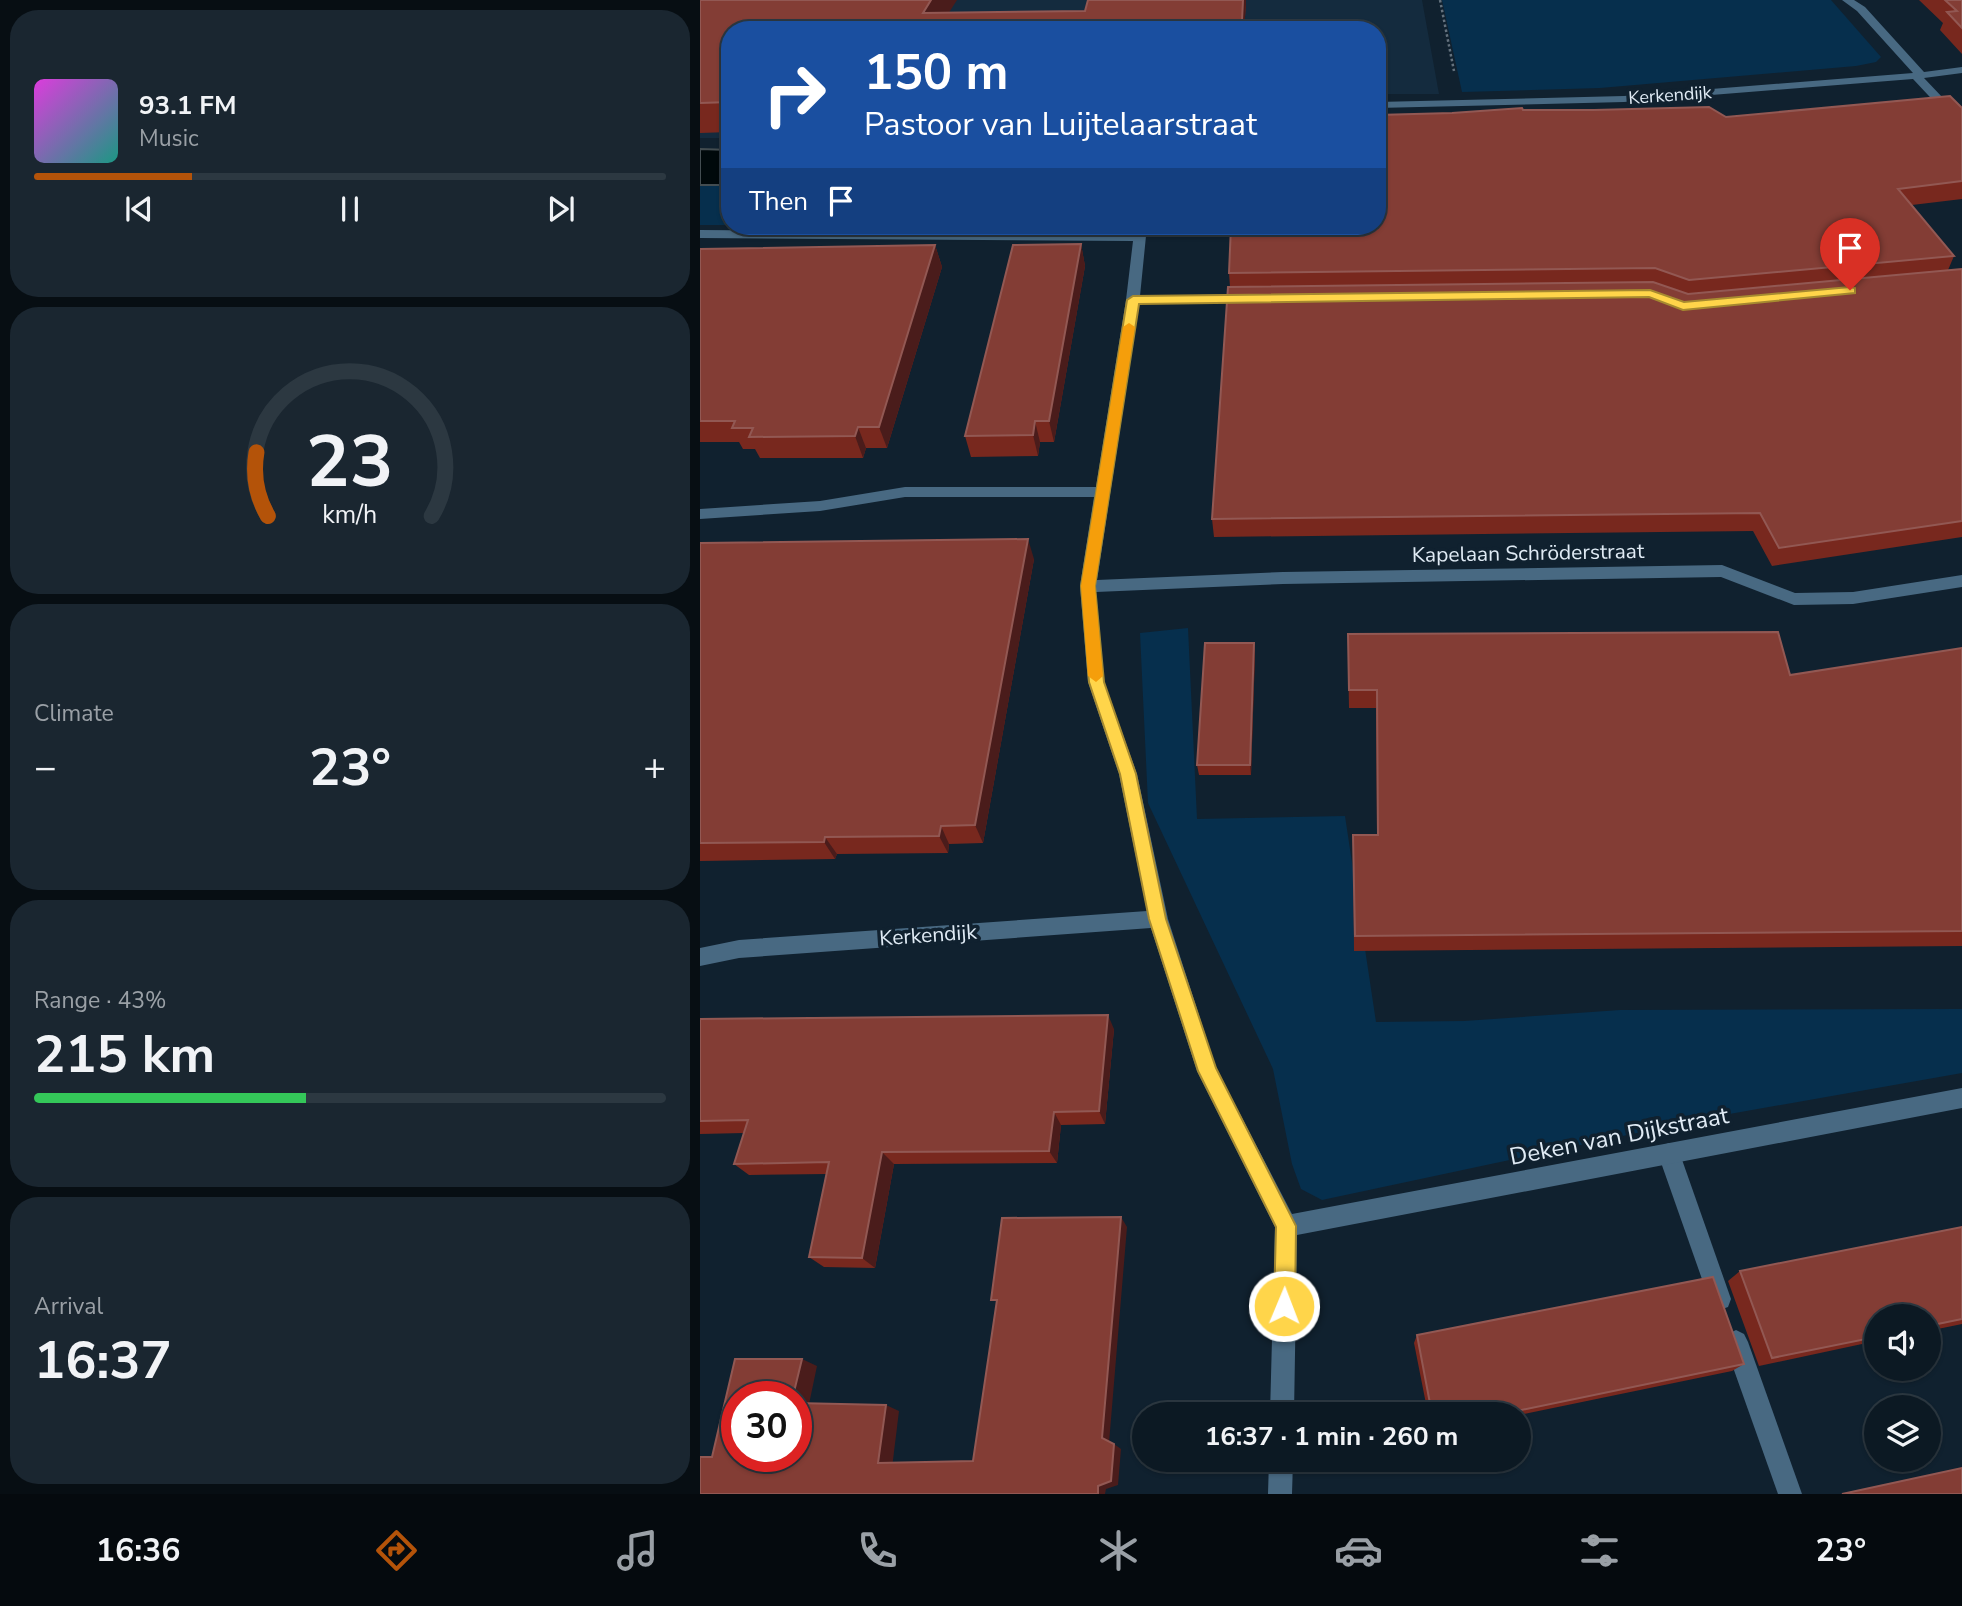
<!DOCTYPE html>
<meta charset="utf-8">
<style>
body{margin:0;font-family:"Nunito Sans",sans-serif;background:#1a2630;color:#f1f3f6;height:100vh;display:flex;flex-direction:column;font-size:26px;white-space:nowrap}
*{box-sizing:border-box;margin:0}
p{font-size:23px;color:#9aa0a6}
.icon{flex:none;width:38px;height:38px;fill:none;stroke:currentColor;stroke-width:2;stroke-linecap:round;stroke-linejoin:round}
.map{position:relative;flex:1;overflow:hidden}
.side{display:flex;flex-direction:column;gap:10px;padding:10px;background:#070e13;width:700px}
.side>*{flex:none}
.guide{position:absolute;left:21px;top:21px;width:665px;height:214px;border-radius:28px;box-shadow:0 2px 5px #0004,0 0 0 2px #2c3841;background:#1a4fa0;color:#fff;overflow:hidden}
.controls{position:absolute;left:1164px;top:1304px;display:grid;gap:14px}
.controls a{display:grid;place-items:center;width:77px;height:77px;border-radius:50%;background:#0c1923;box-shadow:0 2px 5px #0004,0 0 0 2px #2c3841;font-size:35px}
.speed{position:absolute;left:21px;top:1381px;display:flex;gap:14px;font-size:35px;font-weight:700;text-align:center}
.speed>*{display:grid;place-content:center;width:91px;height:91px;border-radius:50%;background:#0c1923;box-shadow:0 2px 5px #0004,0 0 0 2px #2c3841;line-height:1}
.speed .limit{border:10px solid #d22;background:#fff;color:#111}
.pin{position:absolute;display:grid;place-items:center;width:60px;height:60px;color:#fff;margin:-72px -30px;border-radius:50% 50% 50% 0;rotate:-45deg;box-shadow:0 0 7px #0007}
.pin .icon{rotate:45deg}
.me{position:absolute;width:77px;margin:-38px;rotate:1deg;stroke-linejoin:round;filter:drop-shadow(0 0 5px #0008)}
.turn{display:flex;align-items:center;gap:24px;height:147px;padding:0 28px;font-size:32px}
.turn .icon{width:91px;height:91px;stroke-width:2.5}
.turn b{display:block;font-size:49px;line-height:60px}
.then{display:flex;align-items:center;height:66px;padding:0 28px;background:#0003;gap:14px;font-size:26px}
.big{font-size:52px;font-weight:700;line-height:1.1}
.side .tile{flex:1;display:flex;flex-direction:column;justify-content:center;gap:10px;min-width:0;padding:0 24px;border-radius:28px;background:#1a2630}
.side .dial{align-items:center;gap:0}
.dial svg{height:182px;overflow:visible;fill:none;stroke:#2c3841;stroke-width:7;stroke-linecap:round;text-anchor:middle}
.dial text{fill:#f1f3f6;stroke:none}
.song{display:flex;align-items:center;gap:21px}
.cover{width:84px;height:84px;border-radius:10px;background:linear-gradient(135deg,hsl(300 70% 55%),hsl(170 70% 35%))}
.played{height:7px;border-radius:4px;background:linear-gradient(90deg,#b45309 25%,#2c3841 25%)}
.keys{display:flex;justify-content:space-around;direction:ltr}
.heat{display:flex;justify-content:space-between;align-items:center;font-size:38px;direction:ltr}
.charge{height:10px;border-radius:5px;background:linear-gradient(90deg,#34c759 43%,#2c3841 0)}
.trip{position:absolute;left:432px;top:1402px;width:399px;height:70px;border-radius:35px;background:#0c1923;box-shadow:0 2px 5px #0004,0 0 0 2px #2c3841;font-weight:700;line-height:70px;text-align:center}
.menu{display:flex;height:112px;justify-content:space-around;align-items:center;background:#050a0e;color:#9aa0a6}
.menu .icon{width:49px;height:49px}
.menu .selected{color:#b45309}
.menu b{font-size:32px;color:#f1f3f6}
main{display:flex;flex:1;min-height:0}
.map>svg:first-child{display:block}
.built{fill:#142b3e}
.green{fill:#062f4d}
.water{fill:#00090b;stroke:#434d51;stroke-width:2}
.lines{fill:none;stroke-linecap:round;stroke-linejoin:round}
.path{stroke:#64727e;stroke-width:2.5;stroke-dasharray:2.5 2.5;stroke-linecap:butt}
.lane{fill:#486982;fill-rule:evenodd}
.street{fill:#486982;fill-rule:evenodd}
.wall{fill:#78281e}
.shaded-wall{fill:#4a1c1b}
.building{fill:#833d35;stroke:#925853;stroke-width:2}
.route{fill:#ffd54a;stroke:#a68a30;stroke-width:2}
.slow{fill:#f59e0b}
.labels{text-anchor:middle;stroke-width:7;stroke-linejoin:round;paint-order:stroke}
.far-street-label{font-size:18px;fill:#e0ebf5;stroke:#10212f}
.street-label{font-size:21px;fill:#e0ebf5;stroke:#10212f}
.near-street-label{font-size:24px;fill:#e0ebf5;stroke:#10212f}
</style>
<main>
<section class="side">
<div class="tile">
<div class="song"><i class="cover"></i><div><b>93.1 FM</b><p>Music</p></div></div>
<div class="played"></div>
<div class="keys"><svg class="icon" aria-label="previous" viewBox="0 0 24 24"><path d="M18 5L8 12l10 7zM5 5v14"/></svg><svg class="icon" aria-label="pause" viewBox="0 0 24 24"><path d="M8 5v14M16 5v14"/></svg><svg class="icon" aria-label="next" viewBox="0 0 24 24"><path d="M6 5l10 7-10 7zM19 5v14"/></svg></div>
</div>
<div class="tile dial"><svg viewBox="0 0 100 80">
<path d="M14 69A42 42 0 1 1 86 69"/>
<path d="M14 69A42 42 0 0 1 9 41" stroke="#b45309"/>
<text x="50" y="56" font-size="32" font-weight="700">23</text>
<text x="50" y="72" font-size="11">km/h</text>
</svg></div>
<div class="tile"><p>Climate</p>
<div class="heat"><a>−</a><b class="big">23°</b><a>+</a></div>
</div>
<div class="tile"><p>Range · 43%</p><b class="big">215 km</b><div class="charge"></div></div>
<div class="tile"><p>Arrival</p><b class="big">16:37</b></div>
</section>
<div class="map">
<svg width="1262" height="1494" viewBox="0 0 1262 1494">
<rect width="100%" height="100%" fill="#10212f"/>
<path class="built" d="M0,0H722L739,94H677V30H30V138H0Z"/>
<g class="green">
<path d="M742,0H1131L1181,57L1176,62L1156,66L900,88L762,92Z"/>
<rect x="0" y="185" width="30" height="40"/>
<path d="M488,628L497,819L645,816L676,1022L764,1021L920,1010L1262,1009V1073L1007,1118L622,1200L601,1189L592,1164L573,1069L448,803L440,633Z"/>
</g>
<path class="water" d="M0,149L30,150V185H0Z"/>
<g class="lines">
<path class="path" d="M740,0L754,71"/>
<g class="lane">
<path d="M969,1143L977,1146L980,1154L1031,1299L1028,1307L1020,1310L1012,1307L1009,1299L958,1154L961,1146Z"/>
<path d="M1036,1330L1044,1334L1048,1342L1102,1494H1078L1024,1342L1028,1334Z"/>
</g>
<g class="street">
<path d="M1142,0H1154L1165,7L1224,72L1262,67V73L1224,78L1262,118V128L1258,127L1213,79L924,102L677,108V102L924,96L1213,73L1157,11Z"/>
<path d="M435,226H447L440,296L552,294L559,298L552,302L439,304L397,580L583,572L1022,565L1095,593L1153,592L1262,575V587L1153,604L1094,605L1021,577L583,584L396,592L404,682L437,774L468,919L516,1068L592,1214L1262,1088V1108L597,1235L594,1414H570L575,1227L497,1071L451,928L39,958L0,966V948L39,940L447,911L419,774L388,682L380,586L394,497H205L120,511L0,519V509L120,501L205,487H396L426,300L433,241L0,238V230L434,233Z"/>
<path d="M569,1460H593L592,1494H568Z"/>
</g>
</g>
<g class="wall">
<path d="M0,0L249,13L385,11L388,0H546V4L544,30H30V132L0,133Z"/>
<path d="M1219,0H1262V54L1240,30L1243,23Z"/>
<path d="M1262,108V199L1212,205L1254,256L1248,270L1262,269V537L1072,566L1053,531L514,537L512,519L530,287L529,273L752,113L823,110L1026,117Z"/>
<path d="M381,244L385,266L354,442H340L338,456L271,457L265,436Z"/>
<path d="M235,245L242,267L187,448H166L163,458H60L55,449H43L39,442H0V249Z"/>
<path d="M0,543L334,559L283,843L249,844L248,853L137,854L135,859L0,861Z"/>
<path d="M554,643L555,654L551,775H499L497,765Z"/>
<path d="M1262,648V946L654,951L653,835H677L676,708H649L648,653L1090,675Z"/>
<path d="M0,1019L414,1029L405,1124L361,1125L357,1163L194,1164L175,1268L124,1267L109,1257L126,1174L49,1175L34,1164L44,1133L0,1134Z"/>
<path d="M1262,1227V1324L1228,1331V1316H1176V1341L1059,1366L1028,1281L1040,1271Z"/>
<path d="M717,1335L1044,1364L1032,1371L819,1415V1414H728L714,1343Z"/>
</g>
<g class="shaded-wall">
<path d="M231,0H257L238,30L223,13Z"/>
<path d="M543,0H546V4L544,30H542V21Z"/>
<path d="M381,244L385,266L354,442L349,421Z"/>
<path d="M235,245L242,267L187,448L179,427Z"/>
<path d="M335,421L340,442L338,456L333,435Z"/>
<path d="M158,427L166,448L163,458L155,436Z"/>
<path d="M328,539L334,559L283,843L275,825Z"/>
<path d="M554,643L555,654L551,775L550,765Z"/>
<path d="M241,826L249,844L248,853L239,836Z"/>
<path d="M125,837L137,854L135,859L124,842Z"/>
<path d="M408,1015L414,1029L405,1124L399,1111Z"/>
<path d="M354,1112L361,1125L357,1163L349,1151Z"/>
<path d="M182,1152L194,1164L175,1268L162,1258Z"/>
<path d="M421,1217L427,1227L409,1443L402,1438Z"/>
<path d="M102,1359L117,1366L108,1409L96,1405V1396H93Z"/>
<path d="M186,1405L199,1411L192,1468L178,1463Z"/>
<path d="M414,1444L421,1449L418,1485L406,1489L405,1494H398V1486Z"/>
</g>
<g class="building">
<path d="M0,0H231L223,13L385,11L388,0H543L542,21H522L521,30H30V102L0,103Z"/>
<path d="M1245,0H1262V28L1247,12L1257,11Z"/>
<path d="M1250,96L1262,108V181L1198,189L1254,256L989,280L955,268L529,273L531,226H677V115L752,113L822,108L823,110H894L1009,107L1026,117Z"/>
<path d="M381,244L349,421H335L333,435L265,436L313,245Z"/>
<path d="M235,245L179,427H158L155,436L49,437L53,428H32L35,421H0V249Z"/>
<path d="M1262,269V521L1079,548L1060,513L512,519L528,287L953,282L988,294Z"/>
<path d="M328,539L275,825L241,826L239,836L125,837L124,842L0,843V543Z"/>
<path d="M1078,632L1090,675L1262,648V931L655,936L653,835H678L677,690H649L648,634Z"/>
<path d="M505,643H554L550,765H497Z"/>
<path d="M408,1015L399,1111L354,1112L349,1151L182,1152L162,1258L109,1257L129,1162L34,1164L48,1120L0,1121V1019Z"/>
<path d="M421,1217L402,1438L414,1444L411,1481L398,1486V1494H0V1457H12L35,1359H102L93,1396H37V1456H96V1403L186,1405L178,1463L273,1461L297,1300H291L302,1218Z"/>
<path d="M1262,1227V1319L1228,1326V1316H1176V1337L1072,1358L1040,1271Z"/>
<path d="M1013,1277L1044,1364L802,1414H732L717,1335Z"/>
<path d="M1262,1468V1494H1142Z"/>
</g>
<path class="route" d="M1150,287L1155,288V293L983,310L949,297L439,304L395,586L404,682L436,774L466,919L516,1068L596,1226L595,1306L592,1314L584,1317L577,1314L574,1306L576,1227L498,1071L449,919L420,774L389,682L381,586L427,300L433,296L950,290L984,302Z"/>
<path class="slow" d="M429,323L435,327L395,586L403,676L396,682L388,676L381,586L423,327Z"/>
<g class="labels">
<g class="far-street-label">
<text transform="translate(970 95) rotate(-4)" y="6">Kerkendijk</text>
</g>
<g class="street-label">
<text transform="translate(828 553) rotate(-1)" y="7">Kapelaan Schröderstraat</text>
<text transform="translate(228 935) rotate(-4)" y="7">Kerkendijk</text>
</g>
<g class="near-street-label">
<text transform="translate(919 1136) rotate(-11)" y="8">Deken van Dijkstraat</text>
</g>
</g>
</svg>
<div class="controls">
<a><svg class="icon" aria-label="sound" viewBox="0 0 24 24"><path d="M4 9h4l5-4v14l-5-4H4zM17 9q2 3 0 6"/></svg></a>
<a><svg class="icon" aria-label="layers" viewBox="0 0 24 24"><path d="M12 4l9 5-9 5-9-5zM3 14l9 5 9-5"/></svg></a>
</div>
<div class="speed"><div class="limit">30</div></div>
<div class="pin" style="left:1150px;top:290px;background:#d93025"><svg class="icon" aria-label="arrive" viewBox="0 0 24 24"><path d="M6 21V4h12l-3 4 3 4H6"/></svg></div>
<svg class="me" style="left:584px;top:1306px" viewBox="-20 -20 40 40"><circle r="17" fill="#ffd54a" stroke="#fff" stroke-width="3"/><path d="M0-11L8 9 0 5-8 9z" fill="#fff"/></svg>
<div class="trip">16:37 · 1 min · 260 m</div>
<div class="guide">
<div class="turn"><svg class="icon" aria-label="right" viewBox="0 0 24 24"><path d="M7 20v-9h11M14 6l5 5-5 5"/></svg><div><b>150 m</b>Pastoor van Luijtelaarstraat</div></div>
<div class="then">Then<svg class="icon" aria-label="arrive" viewBox="0 0 24 24"><path d="M6 21V4h12l-3 4 3 4H6"/></svg></div>
</div>
</div>
</main>
<nav class="menu">
<b>16:36</b>
<svg class="icon selected" aria-label="directions" viewBox="0 0 24 24"><path d="M12 3l9 9-9 9-9-9zM9 14v-3h6M13 9l2 2-2 2"/></svg>
<svg class="icon" aria-label="music" viewBox="0 0 24 24"><path d="M9 18V5l10-2v13"/><circle cx="6" cy="18" r="3"/><circle cx="16" cy="16" r="3"/></svg>
<svg class="icon" aria-label="phone" viewBox="0 0 24 24"><path d="M5 4h4l2 5-3 2q2 4 5 5l2-3 5 2v4C11 20 4 13 5 4z"/></svg>
<svg class="icon" aria-label="climate" viewBox="0 0 24 24"><path d="M12 3v18M4 7l16 10M4 17L20 7"/></svg>
<svg class="icon" aria-label="car" viewBox="0 0 24 24"><path d="M5 17H2v-5l4-1 3-4h7l3 4 3 1v5h-3M9 17h6M6 11h13"/><circle cx="7" cy="17" r="2"/><circle cx="17" cy="17" r="2"/></svg>
<svg class="icon" aria-label="filters" viewBox="0 0 24 24"><path d="M4 7h16M4 17h16"/><circle cx="9" cy="7" r="2"/><circle cx="15" cy="17" r="2"/></svg>
<b>23°</b>
</nav>
